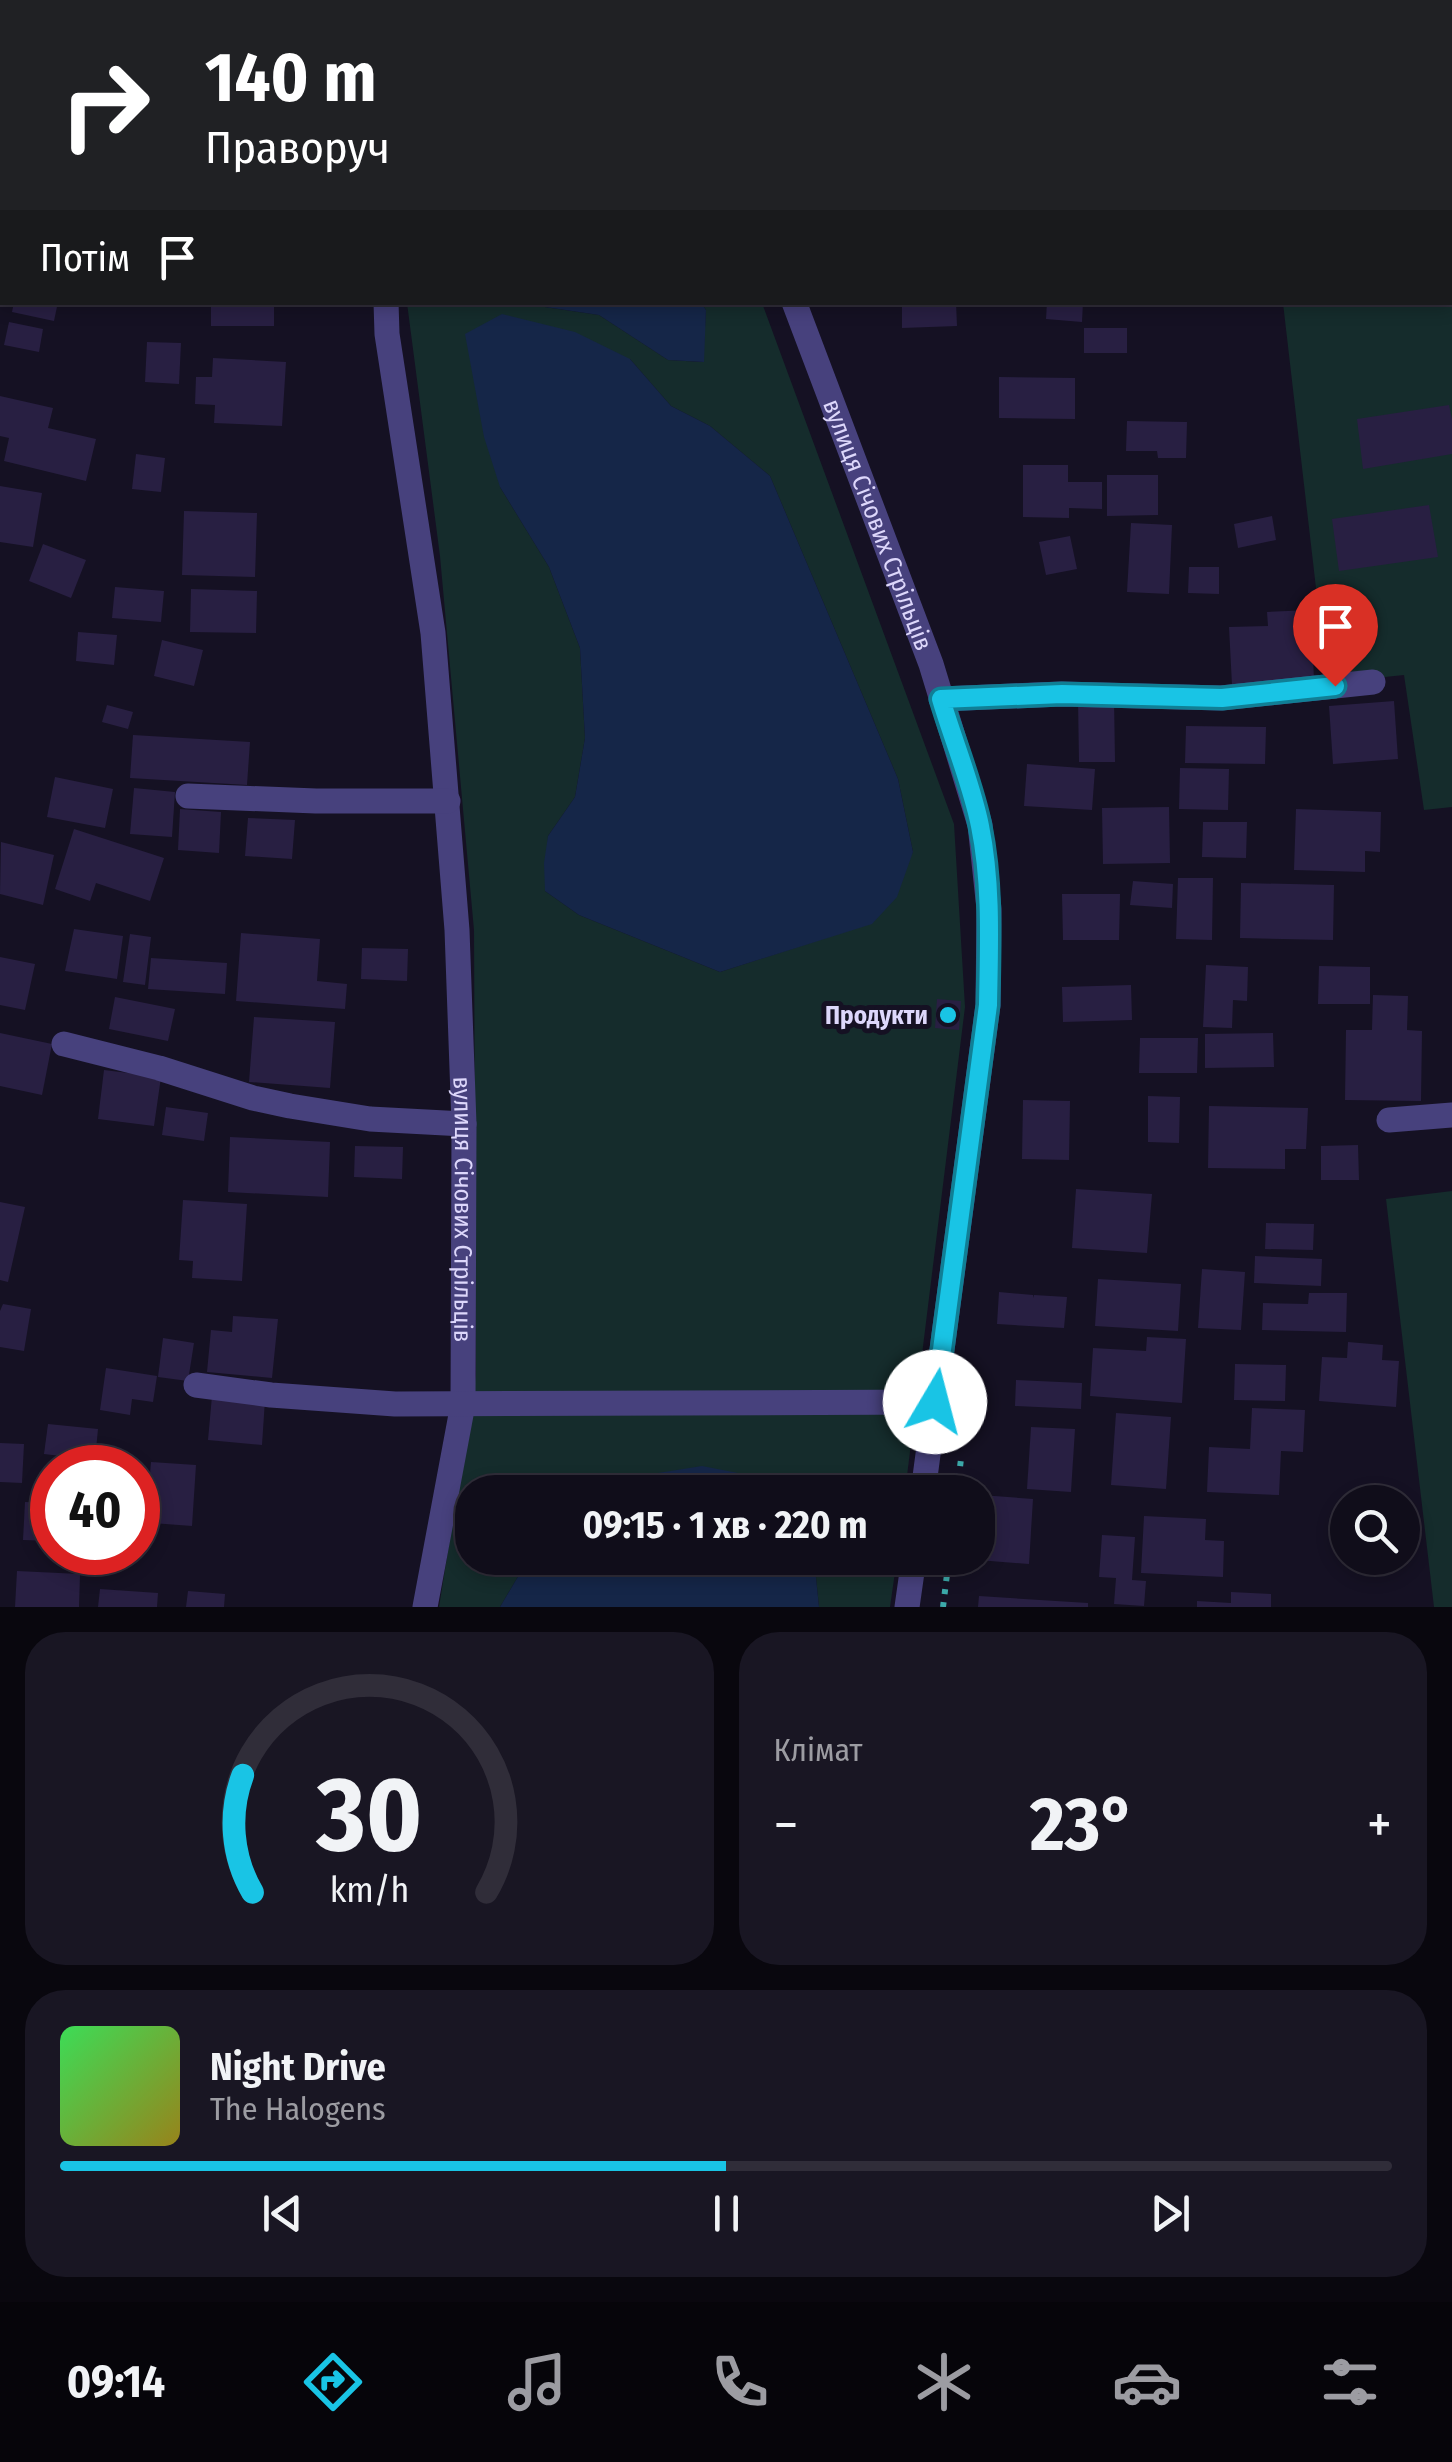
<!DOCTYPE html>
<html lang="uk">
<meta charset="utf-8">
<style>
body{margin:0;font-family:"Fira Sans Condensed",sans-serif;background:#191623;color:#f1f3f6;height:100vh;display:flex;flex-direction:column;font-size:38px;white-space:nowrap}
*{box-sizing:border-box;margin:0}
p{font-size:32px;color:#9c9ca2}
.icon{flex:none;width:55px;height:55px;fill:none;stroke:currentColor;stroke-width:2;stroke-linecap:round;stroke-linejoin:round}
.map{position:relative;height:1607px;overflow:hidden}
.side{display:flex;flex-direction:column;gap:25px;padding:25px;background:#09070e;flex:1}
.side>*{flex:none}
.banner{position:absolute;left:0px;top:0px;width:1452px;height:305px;box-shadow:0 5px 15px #0003,0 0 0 2px #302d39;background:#202124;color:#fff;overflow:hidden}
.tools{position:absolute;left:1330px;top:1485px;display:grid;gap:20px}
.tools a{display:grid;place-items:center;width:90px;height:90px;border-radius:50%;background:#100d1a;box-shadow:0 5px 15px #0003,0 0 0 2px #302d39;font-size:50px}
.speed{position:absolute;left:30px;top:1445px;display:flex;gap:20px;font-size:50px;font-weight:700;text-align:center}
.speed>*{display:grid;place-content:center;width:130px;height:130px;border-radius:50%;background:#100d1a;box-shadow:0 5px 15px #0003,0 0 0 2px #302d39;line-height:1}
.speed .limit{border:15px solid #d22;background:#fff;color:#111}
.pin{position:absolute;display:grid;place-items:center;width:85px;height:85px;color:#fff;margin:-102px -42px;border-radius:50% 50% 50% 0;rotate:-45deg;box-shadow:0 0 10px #0007}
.pin .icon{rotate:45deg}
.me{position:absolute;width:110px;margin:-55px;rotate:8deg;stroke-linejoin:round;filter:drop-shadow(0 0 8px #0008)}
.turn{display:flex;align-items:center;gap:35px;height:210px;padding:0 40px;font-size:45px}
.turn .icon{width:130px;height:130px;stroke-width:2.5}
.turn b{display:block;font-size:70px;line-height:85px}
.then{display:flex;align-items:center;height:95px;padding:0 40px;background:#0003;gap:20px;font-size:38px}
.big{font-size:75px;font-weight:700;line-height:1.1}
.side .widget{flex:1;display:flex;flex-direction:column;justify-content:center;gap:15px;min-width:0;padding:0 35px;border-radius:40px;background:#191623}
.side .dial{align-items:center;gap:0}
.dial svg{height:260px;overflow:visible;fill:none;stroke:#302d39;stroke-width:7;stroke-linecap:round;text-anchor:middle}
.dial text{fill:#f1f3f6;stroke:none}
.song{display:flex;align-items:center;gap:30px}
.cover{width:120px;height:120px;border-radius:15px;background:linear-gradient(135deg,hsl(130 70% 55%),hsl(50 70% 35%))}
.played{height:10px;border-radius:5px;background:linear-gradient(90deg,#19c4e5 50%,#302d39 50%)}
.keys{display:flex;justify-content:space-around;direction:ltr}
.heat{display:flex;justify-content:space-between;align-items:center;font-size:55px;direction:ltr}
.side .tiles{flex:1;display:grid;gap:25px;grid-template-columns:1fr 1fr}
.widget:last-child{grid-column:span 2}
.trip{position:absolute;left:455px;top:1475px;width:540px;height:100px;border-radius:40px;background:#100d1a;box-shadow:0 5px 15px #0003,0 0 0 2px #302d39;font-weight:700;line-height:100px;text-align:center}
.menu{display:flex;height:160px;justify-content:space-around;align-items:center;background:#06050a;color:#9c9ca2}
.menu .icon{width:70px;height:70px}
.menu .selected{color:#19c4e5}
.menu b{font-size:45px;color:#f1f3f6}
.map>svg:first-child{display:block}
.green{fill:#152c2c;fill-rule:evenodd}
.water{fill:#152648}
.building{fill:#281f42}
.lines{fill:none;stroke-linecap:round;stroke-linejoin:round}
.path{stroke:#3caaaa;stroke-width:6;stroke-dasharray:5 8;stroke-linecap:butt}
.minor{stroke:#47417d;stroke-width:25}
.route-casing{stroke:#107f95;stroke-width:25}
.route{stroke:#19c4e5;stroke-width:18}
.poi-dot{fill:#19c4e5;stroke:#151123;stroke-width:4}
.labels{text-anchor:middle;stroke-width:10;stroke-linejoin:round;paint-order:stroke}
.street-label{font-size:25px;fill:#ddd7fb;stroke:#151123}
.poi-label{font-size:25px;font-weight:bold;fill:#ddd7fb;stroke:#151123;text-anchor:end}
</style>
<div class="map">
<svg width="1452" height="1607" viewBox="0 0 1452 1607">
<rect width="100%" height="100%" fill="#151123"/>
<g class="green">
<path d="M1248,0H1452V807L1424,810L1404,675L1327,683L1283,303L1450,302V2H1248Z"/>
<path d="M407,303H518L599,315L668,360L703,362L706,310L701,303H762L954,824L965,1007L905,1492H785L778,1481L620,1479L599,1492H472V1558H529L500,1607H439L476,1375L474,930L440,556ZM630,359L671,406L710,426L770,476L898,779L913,852L872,923L720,972L579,915L545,891L548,836L575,797L585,738L580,648L549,567L500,487Z"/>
<path d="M1452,1191V1607H1434L1386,1199Z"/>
<path d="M814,1558H897L890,1607H819Z"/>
</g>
<g class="water">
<path d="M518,303H701L706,310L704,362L668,360L599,315Z"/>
<path d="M502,314L575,332L630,359L671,406L710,426L770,476L898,779L913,852L897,897L872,924L720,972L579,915L545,891L544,863L548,836L575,797L585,738L580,648L549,567L500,487L484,437L465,334Z"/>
<path d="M702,1466L779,1481L785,1492H599L620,1479Z"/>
<path d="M529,1558H814L819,1607H500Z"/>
</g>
<g class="building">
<path d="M14,302H58L54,321L12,312Z"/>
<rect x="211" y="302" width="63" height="24"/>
<path d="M902,302H956L957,326L902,328Z"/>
<path d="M1047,302H1083L1082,322L1046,319Z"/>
<path d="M9,322L43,329L39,352L4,345Z"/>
<rect x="1084" y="328" width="43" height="25"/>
<path d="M147,342L181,343L179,384L145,382Z"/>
<path d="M213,358L286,362L282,426L214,423L215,405L195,404L196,377H212Z"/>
<path d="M999,377L1075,378V419L999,418Z"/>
<path d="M0,396L53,408L48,428L96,439L86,481L4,461L9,438L0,436Z"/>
<path d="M1449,405L1452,419V454L1363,469L1357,419Z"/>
<path d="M1127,421L1187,422L1186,458H1158L1157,451H1126Z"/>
<path d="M136,454L165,458L161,492L132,489Z"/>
<path d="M1023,465H1068V482H1102V509L1069,508V518L1023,517Z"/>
<path d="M1107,475H1158V515L1107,516Z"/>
<path d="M0,486L42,493L33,547L0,542Z"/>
<path d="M1429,505L1438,557L1339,571L1332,519Z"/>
<path d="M184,511L257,513L255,577L182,575Z"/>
<path d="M1272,516L1276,540L1238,548L1234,524Z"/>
<path d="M1131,523L1172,525L1169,594L1127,592Z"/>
<path d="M1070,536L1077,569L1046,575L1039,542Z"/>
<path d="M43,544L86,560L71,598L29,581Z"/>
<path d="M1189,567H1219V594L1188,593Z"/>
<path d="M115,587L164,591L161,622L112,618Z"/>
<path d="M191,589L257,591L256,633L190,632Z"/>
<path d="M1311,610L1314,680L1232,685L1229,627L1268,626L1267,612Z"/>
<path d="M78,632L117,635L114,665L76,661Z"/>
<path d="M162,640L203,650L194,686L154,676Z"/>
<path d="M1114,698L1115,762H1079L1078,699Z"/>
<path d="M1394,701L1398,759L1333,764L1329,706Z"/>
<path d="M107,705L133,712L128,729L102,722Z"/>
<path d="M1186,726L1266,727L1265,764L1185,763Z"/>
<path d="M133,735L250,742L247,785L130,778Z"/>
<path d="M1027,764L1095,769L1092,810L1024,806Z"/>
<path d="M1180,768L1229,769L1228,810L1179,809Z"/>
<path d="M55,777L113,789L105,828L47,817Z"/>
<path d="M134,788L175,792L172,837L130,834Z"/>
<path d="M1169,807L1170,863L1103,864L1102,808Z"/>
<path d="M180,809L221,812L219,853L178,850Z"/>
<path d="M1296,809L1381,812L1380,852L1365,851V872L1294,870Z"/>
<path d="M248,818L295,820L292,859L245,856Z"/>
<path d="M1203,822H1247L1246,858L1202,857Z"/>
<path d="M74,829L164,858L150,901L96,883L90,901L55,889Z"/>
<path d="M1,842L54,855L43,905L0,894Z"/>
<path d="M1178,878H1213L1212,940L1176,939Z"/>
<path d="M1133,881L1173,884L1172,908L1130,905Z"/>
<path d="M1241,883L1334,885L1333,940L1240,938Z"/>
<path d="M1062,894H1120L1119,940H1063Z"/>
<path d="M74,929L123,936L117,979L65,971Z"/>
<path d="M241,933L320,939L317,981L347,984L345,1009L236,1001Z"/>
<path d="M130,934L151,937L145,985L123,982Z"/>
<path d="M362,948L408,949L407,981L361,979Z"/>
<path d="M0,957L35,964L25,1010L0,1005Z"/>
<path d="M151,958L227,963L225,994L148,989Z"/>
<path d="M1206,965L1248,967L1247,1001L1233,1000L1232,1028L1203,1027Z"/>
<path d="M1319,966L1370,967V1004H1318Z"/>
<path d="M1131,985L1132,1020L1063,1022L1062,987Z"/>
<path d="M1373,995L1408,996L1407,1030L1422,1031L1421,1101L1345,1100L1346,1030H1372Z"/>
<path d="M115,997L175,1009L168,1041L109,1029Z"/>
<path d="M937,999L961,1001L959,1030L935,1028Z"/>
<path d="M254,1017L335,1022L330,1088L249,1082Z"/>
<path d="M0,1033L52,1044L42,1095L0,1086Z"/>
<path d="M1273,1033L1274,1067L1205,1068V1034Z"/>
<path d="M1140,1038H1198L1197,1073H1139Z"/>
<path d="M104,1070L161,1077L154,1126L98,1119Z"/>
<path d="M1148,1096L1180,1097L1179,1143L1148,1142Z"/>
<path d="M1023,1100L1070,1101L1069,1160L1022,1159Z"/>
<path d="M1209,1106L1308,1108L1306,1149H1285V1169L1208,1168Z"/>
<path d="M166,1107L208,1113L204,1141L162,1135Z"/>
<path d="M230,1137L330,1142L328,1197L228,1192Z"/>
<path d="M1358,1145L1359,1180H1321V1146Z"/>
<path d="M355,1146L403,1147L402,1179L354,1177Z"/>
<path d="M1076,1189L1152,1194L1147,1253L1072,1248Z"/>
<path d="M183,1200L247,1204L242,1281L192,1278L193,1261L179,1260Z"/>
<path d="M0,1202L25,1207L8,1282L0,1280Z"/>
<path d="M1266,1223L1314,1224L1313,1250L1265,1249Z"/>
<path d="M1255,1256L1322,1259L1321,1286L1254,1283Z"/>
<path d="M1202,1269L1245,1272L1241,1330L1198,1328Z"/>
<path d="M1098,1279L1181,1284L1178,1331L1095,1326Z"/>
<path d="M999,1292L1033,1295L1034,1298V1295L1067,1297L1064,1328L997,1324Z"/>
<path d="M1309,1293H1347L1346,1332L1262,1330L1263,1303L1308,1304Z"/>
<path d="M3,1304L31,1309L24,1351L0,1347V1311Z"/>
<path d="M233,1316L278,1319L272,1378L207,1372L211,1330L232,1332Z"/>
<path d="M1147,1337L1186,1339L1182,1403L1090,1396L1093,1348L1146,1351Z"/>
<path d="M163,1338L194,1343L188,1381L158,1377Z"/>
<path d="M1348,1342L1383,1345L1382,1360L1399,1361L1396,1407L1319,1401L1322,1357L1347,1358Z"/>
<path d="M1235,1364L1286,1365L1285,1401L1234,1400Z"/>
<path d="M106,1368L157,1376L153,1402L132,1399L130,1415L100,1410Z"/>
<path d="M1016,1380L1082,1383L1081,1409L1015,1406Z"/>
<path d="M212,1396L265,1400L262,1445L208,1440Z"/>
<path d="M1252,1408L1305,1410L1303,1452L1281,1451L1279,1495L1207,1492L1209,1447L1250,1449Z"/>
<path d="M1116,1413L1171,1417L1166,1489L1111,1485Z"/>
<path d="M48,1424L98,1429L95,1460L44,1454Z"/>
<path d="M1031,1427L1075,1429L1071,1492L1027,1489Z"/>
<path d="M0,1443L24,1444L22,1483L0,1482Z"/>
<path d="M151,1462L196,1465L192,1526L139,1522L138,1485L149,1486Z"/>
<path d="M981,1495L1033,1499L1029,1564L978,1560Z"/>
<path d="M25,1502L52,1503V1541L23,1540Z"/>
<path d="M1144,1516L1206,1519L1205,1540L1224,1541L1223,1577L1141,1573Z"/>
<path d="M1102,1535L1135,1537L1132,1580L1146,1581L1144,1606L1114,1604L1116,1578L1099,1577Z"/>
<path d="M17,1571L80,1574L79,1607H15Z"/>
<path d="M100,1589L158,1593L157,1607H98Z"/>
<path d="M188,1591L225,1594L224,1607H186Z"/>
<path d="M1231,1592L1271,1594V1607H1197V1601L1231,1603Z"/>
<path d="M979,1596L1088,1603V1607H978Z"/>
</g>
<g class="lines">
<g class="path">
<path d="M0,160L2,161"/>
<path d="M957,1492L961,1459"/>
<path d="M943,1607L949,1558"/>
</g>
<g class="minor">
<path d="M446,0L471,2"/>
<path d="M681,0L682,2"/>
<path id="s1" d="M386,302L387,334L433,633L457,930L464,1124L463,1404L425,1607"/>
<path id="s2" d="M794,302L931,664L980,825L989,909L988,1005L923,1492"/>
<path d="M941,699L1061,694L1221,698L1373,682"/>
<path d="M188,796L316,801H448"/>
<path d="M64,1044L159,1068L253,1098L290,1106L370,1119L464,1124"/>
<path d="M1389,1120L1452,1115"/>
<path d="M196,1385L271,1395L395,1404L935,1402"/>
<path d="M907,1607L914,1558"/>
</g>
</g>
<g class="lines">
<g class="route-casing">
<path id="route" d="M935,1402L988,1005C989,946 992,885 980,826C972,785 953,740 941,699L1062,694L1222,698L1335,686"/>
</g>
<use href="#route" class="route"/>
</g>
<circle class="poi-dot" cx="948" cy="1015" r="10"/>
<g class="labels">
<g class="street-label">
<text dy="9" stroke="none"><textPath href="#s2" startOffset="238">вулиця Січових Стрільців</textPath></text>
<text dy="9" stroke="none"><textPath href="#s1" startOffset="912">вулиця Січових Стрільців</textPath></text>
</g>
<g class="poi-label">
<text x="928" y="1024">Продукти</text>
</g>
</g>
</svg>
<div class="tools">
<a><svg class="icon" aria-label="search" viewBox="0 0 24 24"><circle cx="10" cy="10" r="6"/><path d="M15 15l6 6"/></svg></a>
</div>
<div class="speed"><div class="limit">40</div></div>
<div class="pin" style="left:1335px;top:686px;background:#d93025"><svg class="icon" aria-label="arrive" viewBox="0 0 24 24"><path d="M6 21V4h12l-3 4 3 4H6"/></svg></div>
<svg class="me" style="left:935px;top:1402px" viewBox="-20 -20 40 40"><circle r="19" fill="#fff"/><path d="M0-13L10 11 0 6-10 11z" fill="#19c4e5"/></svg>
<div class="trip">09:15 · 1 хв · 220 m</div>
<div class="banner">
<div class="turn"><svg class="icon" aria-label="right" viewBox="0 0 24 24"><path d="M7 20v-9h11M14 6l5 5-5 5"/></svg><div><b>140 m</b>Праворуч</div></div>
<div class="then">Потім<svg class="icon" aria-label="arrive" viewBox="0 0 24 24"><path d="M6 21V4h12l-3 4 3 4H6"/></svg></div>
</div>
</div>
<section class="side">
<div class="tiles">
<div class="widget dial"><svg viewBox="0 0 100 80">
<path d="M14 69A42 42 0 1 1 86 69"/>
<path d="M14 69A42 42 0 0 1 11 33" stroke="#19c4e5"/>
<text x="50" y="56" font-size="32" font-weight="700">30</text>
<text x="50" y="72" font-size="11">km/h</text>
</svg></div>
<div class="widget"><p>Клімат</p>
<div class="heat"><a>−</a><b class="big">23°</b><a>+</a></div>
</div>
<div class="widget">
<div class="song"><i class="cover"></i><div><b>Night Drive</b><p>The Halogens</p></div></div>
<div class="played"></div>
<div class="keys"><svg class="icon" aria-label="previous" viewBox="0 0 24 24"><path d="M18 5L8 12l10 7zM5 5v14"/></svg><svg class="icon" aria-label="pause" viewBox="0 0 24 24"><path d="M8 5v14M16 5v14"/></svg><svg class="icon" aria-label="next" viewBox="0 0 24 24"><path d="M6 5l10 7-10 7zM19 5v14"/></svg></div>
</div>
</div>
</section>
<nav class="menu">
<b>09:14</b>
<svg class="icon selected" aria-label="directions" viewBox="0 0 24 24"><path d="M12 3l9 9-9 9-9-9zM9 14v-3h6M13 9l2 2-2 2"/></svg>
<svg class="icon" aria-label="music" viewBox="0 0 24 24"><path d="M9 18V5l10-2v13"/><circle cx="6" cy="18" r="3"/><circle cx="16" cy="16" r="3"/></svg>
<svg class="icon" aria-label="phone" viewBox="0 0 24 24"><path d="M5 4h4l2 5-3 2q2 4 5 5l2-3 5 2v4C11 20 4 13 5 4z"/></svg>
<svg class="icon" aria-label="climate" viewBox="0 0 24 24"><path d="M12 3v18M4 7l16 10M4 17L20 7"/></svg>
<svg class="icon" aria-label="car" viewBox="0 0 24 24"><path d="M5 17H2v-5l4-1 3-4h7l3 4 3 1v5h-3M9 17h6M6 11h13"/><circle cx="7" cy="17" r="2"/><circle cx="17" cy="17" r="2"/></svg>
<svg class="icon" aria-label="filters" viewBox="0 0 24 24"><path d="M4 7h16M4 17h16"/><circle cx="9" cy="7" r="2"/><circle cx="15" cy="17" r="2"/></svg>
</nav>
